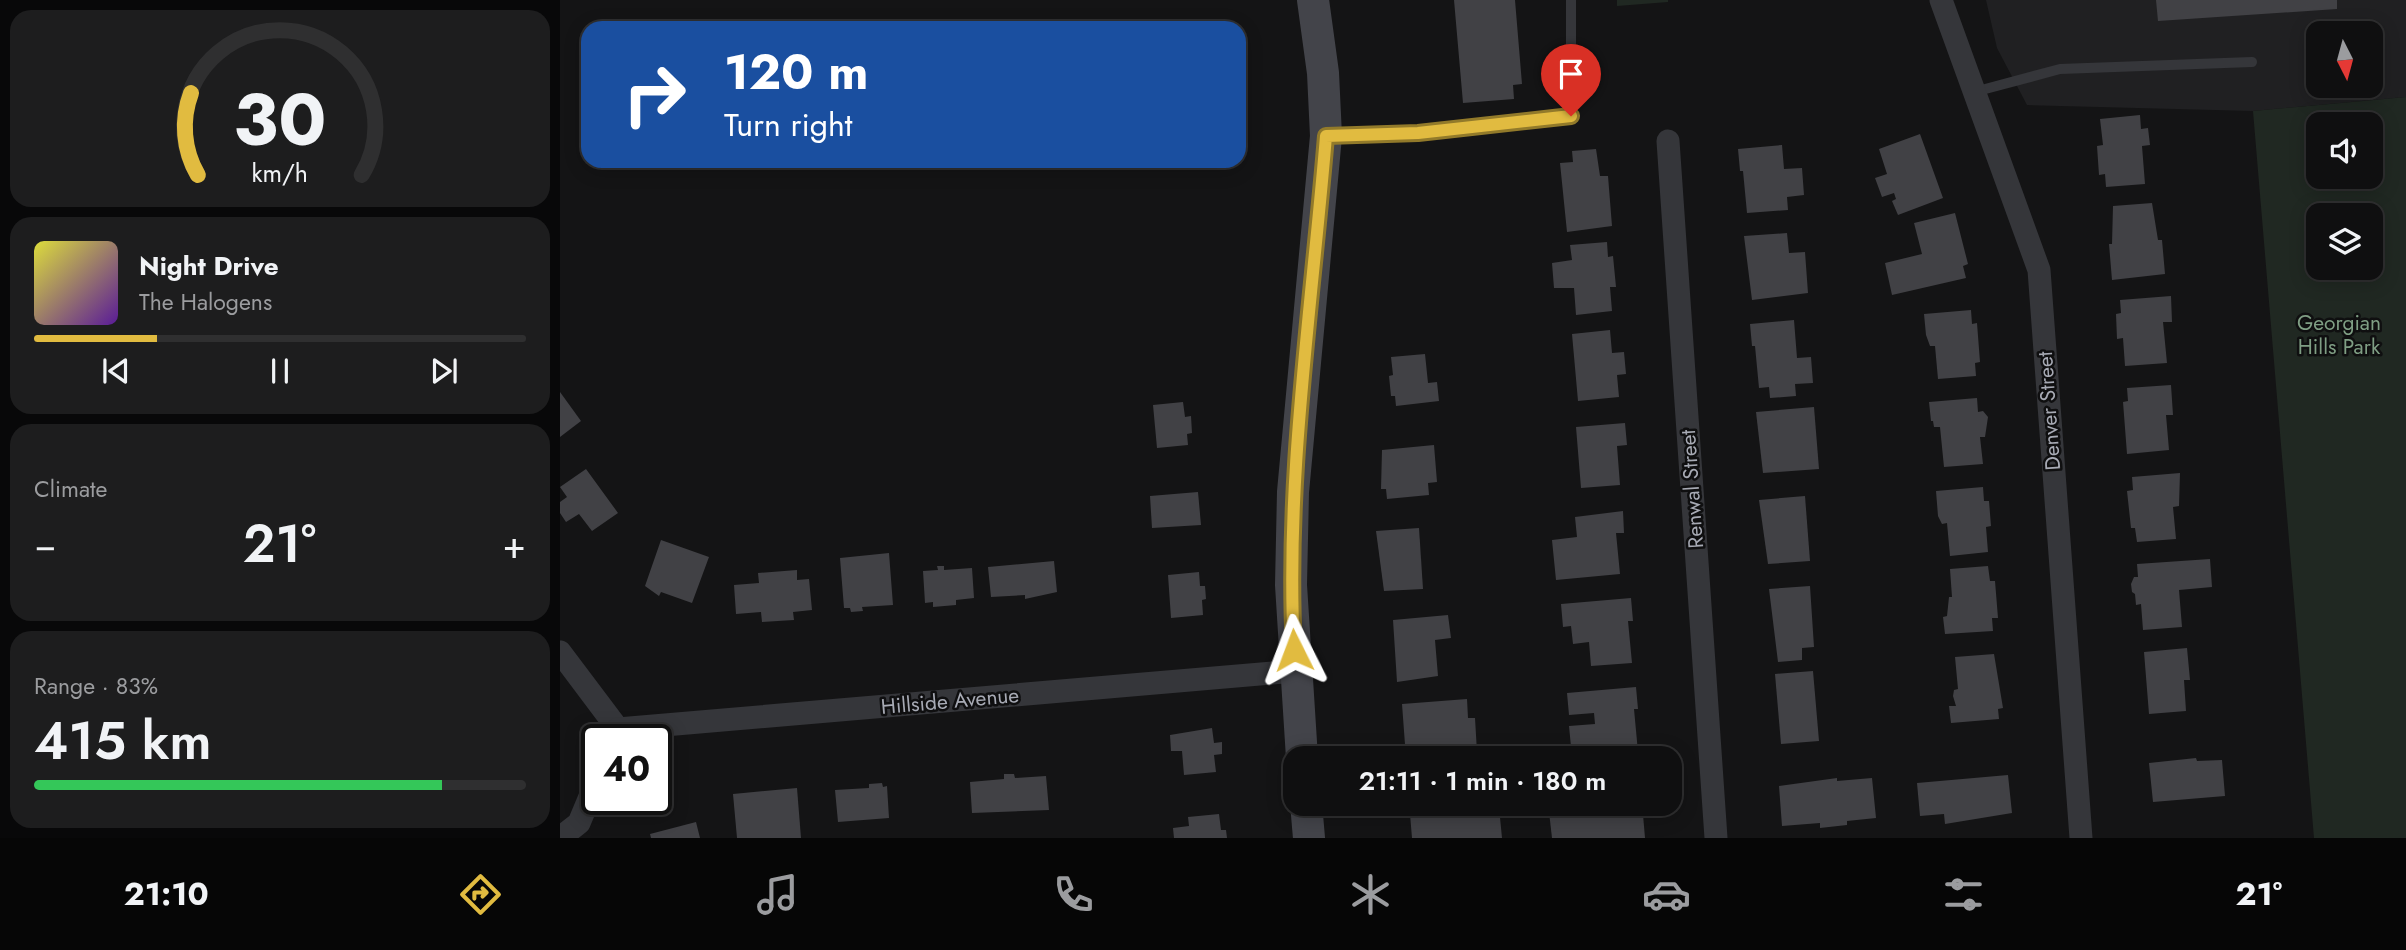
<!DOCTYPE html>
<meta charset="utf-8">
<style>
body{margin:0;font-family:Jost,sans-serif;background:#1d1d1e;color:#f1f3f6;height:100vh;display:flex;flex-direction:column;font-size:26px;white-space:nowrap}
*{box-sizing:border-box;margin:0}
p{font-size:23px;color:#9b9c9f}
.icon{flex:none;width:38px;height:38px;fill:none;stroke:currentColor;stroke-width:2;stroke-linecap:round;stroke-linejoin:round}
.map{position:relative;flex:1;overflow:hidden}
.sheet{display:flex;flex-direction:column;gap:10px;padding:10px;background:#080809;width:560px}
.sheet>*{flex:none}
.guide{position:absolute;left:21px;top:21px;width:665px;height:147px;border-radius:21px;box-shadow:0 4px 18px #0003,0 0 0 2px #2f2f30;background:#1a4fa0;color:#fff;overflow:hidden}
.needle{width:46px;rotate:174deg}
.buttons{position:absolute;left:1746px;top:21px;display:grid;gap:14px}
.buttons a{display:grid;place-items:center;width:77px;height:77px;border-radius:14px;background:#0f0f10;box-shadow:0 4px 18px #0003,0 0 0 2px #2f2f30;font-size:35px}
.speed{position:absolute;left:21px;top:724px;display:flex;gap:14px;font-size:35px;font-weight:700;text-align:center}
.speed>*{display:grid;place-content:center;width:91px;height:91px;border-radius:50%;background:#0f0f10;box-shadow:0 4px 18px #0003,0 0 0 2px #2f2f30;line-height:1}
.speed .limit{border:4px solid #111;border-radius:10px;background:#fff;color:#111}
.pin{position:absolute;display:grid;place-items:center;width:60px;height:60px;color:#fff;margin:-72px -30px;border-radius:50% 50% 50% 0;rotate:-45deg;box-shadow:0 0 7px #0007}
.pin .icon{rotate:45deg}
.me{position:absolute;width:77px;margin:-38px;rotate:357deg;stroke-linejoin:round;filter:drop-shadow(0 0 5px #0008)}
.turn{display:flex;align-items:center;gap:24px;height:147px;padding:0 28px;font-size:32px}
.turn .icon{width:91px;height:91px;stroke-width:2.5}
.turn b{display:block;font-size:49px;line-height:60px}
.big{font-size:52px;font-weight:600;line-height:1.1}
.sheet .card{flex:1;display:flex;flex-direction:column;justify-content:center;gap:10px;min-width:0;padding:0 24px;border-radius:21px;background:#1d1d1e}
.sheet .dial{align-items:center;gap:0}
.dial svg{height:182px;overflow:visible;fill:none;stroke:#2f2f30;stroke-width:7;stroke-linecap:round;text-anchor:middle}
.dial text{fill:#f1f3f6;stroke:none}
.song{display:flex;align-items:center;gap:21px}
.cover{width:84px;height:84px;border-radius:10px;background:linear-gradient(135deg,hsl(60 70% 55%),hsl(270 70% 35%))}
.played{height:7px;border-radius:4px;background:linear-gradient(90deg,#e1bb40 25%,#2f2f30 25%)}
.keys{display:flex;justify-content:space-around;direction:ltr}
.heat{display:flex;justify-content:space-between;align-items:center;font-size:38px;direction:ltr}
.charge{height:10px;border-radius:5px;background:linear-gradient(90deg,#34c759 83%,#2f2f30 0)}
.trip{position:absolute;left:723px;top:746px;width:399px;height:70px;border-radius:21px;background:#0f0f10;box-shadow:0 4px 18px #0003,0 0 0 2px #2f2f30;font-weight:600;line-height:70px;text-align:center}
.menu{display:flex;height:112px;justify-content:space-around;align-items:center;background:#060606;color:#9b9c9f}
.menu .icon{width:49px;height:49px}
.menu .current{color:#e1bb40}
.menu b{font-size:32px;color:#f1f3f6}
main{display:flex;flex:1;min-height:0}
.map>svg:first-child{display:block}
.built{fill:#202022;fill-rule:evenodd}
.green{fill:#202822;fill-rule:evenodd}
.building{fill:#414145}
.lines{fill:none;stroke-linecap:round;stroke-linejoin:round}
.lane{stroke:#35363a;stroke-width:10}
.street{stroke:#35363a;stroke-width:23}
.secondary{stroke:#43444a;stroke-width:32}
.route-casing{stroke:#927a2a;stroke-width:18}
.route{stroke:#e1bb40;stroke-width:12}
.labels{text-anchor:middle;stroke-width:5;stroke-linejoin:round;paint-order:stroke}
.park-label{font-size:21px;fill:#7f9e84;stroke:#0f0f10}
.street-label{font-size:21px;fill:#a7aab4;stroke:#0f0f10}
</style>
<main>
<section class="sheet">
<div class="card dial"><svg viewBox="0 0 100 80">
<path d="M14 69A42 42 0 1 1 86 69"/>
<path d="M14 69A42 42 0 0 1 11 33" stroke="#e1bb40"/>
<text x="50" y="56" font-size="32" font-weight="700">30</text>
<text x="50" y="72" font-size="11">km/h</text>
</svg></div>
<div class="card">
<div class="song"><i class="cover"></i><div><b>Night Drive</b><p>The Halogens</p></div></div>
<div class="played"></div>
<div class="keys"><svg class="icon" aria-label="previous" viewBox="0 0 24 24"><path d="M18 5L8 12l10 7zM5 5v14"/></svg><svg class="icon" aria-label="pause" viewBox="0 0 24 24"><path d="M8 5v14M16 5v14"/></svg><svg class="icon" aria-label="next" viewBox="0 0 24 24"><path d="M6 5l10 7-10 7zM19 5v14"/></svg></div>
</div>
<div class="card"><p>Climate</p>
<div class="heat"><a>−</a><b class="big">21°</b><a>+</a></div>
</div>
<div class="card"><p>Range · 83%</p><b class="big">415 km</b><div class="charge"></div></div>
</section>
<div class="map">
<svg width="1846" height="838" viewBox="0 0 1846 838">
<rect width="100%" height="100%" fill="#141415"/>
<path class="built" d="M1426,0H1846V97L1693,111L1467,105L1437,48ZM1759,33H1811V86H1759Z"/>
<g class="green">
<path d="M1057,0H1108V2L1057,6Z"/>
<path d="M1846,97V838H1754L1693,111ZM1759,124H1811V177H1759ZM1759,215H1811V268H1759Z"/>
</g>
<g class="building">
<path d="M894,0H955L962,84L953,85L954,99L903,103Z"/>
<path d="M1596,0H1777V9L1598,21Z"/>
<path d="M1580,115L1581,129L1588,128L1590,145L1582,146L1585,184L1546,187L1545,174L1539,175L1537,146L1543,145L1540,119Z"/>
<path d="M1360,134L1383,198L1338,215L1332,201L1336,199L1334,193L1322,197L1315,178L1327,174L1319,149Z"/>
<path d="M1222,145L1224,169L1242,168L1244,195L1227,197L1228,210L1187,213L1183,171H1180L1178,149Z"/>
<path d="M1036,149L1040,176H1048L1052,226L1007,232L1000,163L1013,162L1012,151Z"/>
<path d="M1592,203L1598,240H1602L1605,274L1552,280L1549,244H1552L1553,206Z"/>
<path d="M1395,213L1408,264L1403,266L1406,278L1332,295L1325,263L1362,254L1354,223Z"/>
<path d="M1227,233L1229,253L1245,252L1248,293L1192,300L1184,236Z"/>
<path d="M1047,242L1048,257L1053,256L1056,287H1050L1052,311L1016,315L1014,288H994L992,263L1012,260L1010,245Z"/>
<path d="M1611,296L1612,322H1603L1607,363L1565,366L1563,338L1557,339L1556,314L1561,313L1560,300Z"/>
<path d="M1411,310L1412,324L1417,323L1420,362L1415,363L1416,376L1378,379L1375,346H1370L1366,335L1364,314Z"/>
<path d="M1234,320L1237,358L1251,357L1253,383L1235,384L1236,396L1210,398L1209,387L1199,388L1195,346H1192L1190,324Z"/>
<path d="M1050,330L1052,353L1064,352L1066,374L1057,375L1059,397L1018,401L1012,334Z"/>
<path d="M865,354L868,383L877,382L879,401L836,406L835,396H831L829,376L833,375L831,357Z"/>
<path d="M1611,385L1613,415H1606L1609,450L1567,454L1563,402L1568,401L1567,388Z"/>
<path d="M0,392L21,421L0,437Z"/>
<path d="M1417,398L1418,412L1423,411L1428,417L1425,437H1420L1423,464L1384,467L1380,427H1374L1373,421H1371L1369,402Z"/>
<path d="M623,402L625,417L631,416L632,433L627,434L628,445L597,448L593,405Z"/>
<path d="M1254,407L1259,469L1203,473L1196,412Z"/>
<path d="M1065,423L1067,445L1057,446L1060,485L1021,488L1016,427Z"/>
<path d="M874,445L877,482L868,483L869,495L827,499L826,489H821L822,450Z"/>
<path d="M26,469L58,513L32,531L19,514L6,522L0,513V502L7,497L0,487Z"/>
<path d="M1620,473L1619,506L1613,507L1616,539L1577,542L1575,528H1571L1567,491L1573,490L1572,477Z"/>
<path d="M1423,487L1424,501H1429L1431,526L1426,527L1428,552L1390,556L1387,523L1382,524L1378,516L1376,491Z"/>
<path d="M638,492L641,525L592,528L590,496Z"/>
<path d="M1245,496L1250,561L1208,564L1199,500Z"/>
<path d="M1063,511L1064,533H1056L1060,574L996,580L992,540L1017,537L1015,517Z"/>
<path d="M859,528L863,589L824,591L816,531Z"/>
<path d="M101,540L149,557L132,603L101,592L99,596L85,586Z"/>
<path d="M329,553L333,605L302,607L303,611L291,612L290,608H284L280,558Z"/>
<path d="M1650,559L1652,587L1619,590L1622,627L1583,630L1581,604L1576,605L1575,594L1572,592L1571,584L1574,577H1578L1577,564Z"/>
<path d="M494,561L497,592L465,599V595L431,597L428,567Z"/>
<path d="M377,566H384V570L412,568L414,598L396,600V605L373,607V602L365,603L363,571L378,570Z"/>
<path d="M1428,566L1430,581H1435L1438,618H1432L1433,631L1385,634L1383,617L1387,616L1389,597H1392L1390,569Z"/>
<path d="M237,570V580L249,579L252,610L233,612L234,620L202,622L201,612L176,614L174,585L199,583L198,573Z"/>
<path d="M639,572L640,586H645L646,599L642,600L643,615L611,618L608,575Z"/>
<path d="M1250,586L1254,647L1242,648V660L1218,662L1209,589Z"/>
<path d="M1071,598L1073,621H1068L1072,663L1031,666L1029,642L1013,644L1011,626L1003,627L1001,604Z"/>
<path d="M888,615L891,638L875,640L878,676L837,682L833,620Z"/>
<path d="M1627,648L1630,680H1624L1626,711L1589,714L1584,652Z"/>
<path d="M1434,654L1443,708L1438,709L1439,719L1391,723L1389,706H1396L1393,696L1394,690L1398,689L1395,657Z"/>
<path d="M1253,671L1259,741L1221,744L1215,674Z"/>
<path d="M1076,687L1078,709H1074L1078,752L1041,755V758L1012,757L1009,726L1035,724L1034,713L1009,715L1007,693Z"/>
<path d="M907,699L908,718H915L917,752L910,753L911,758H846L842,704Z"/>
<path d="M652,728L654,743L662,742V754L654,755L656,772L624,775L622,751H611L610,735Z"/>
<path d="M1636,758L1637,761L1662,760L1665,796L1593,802L1589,763Z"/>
<path d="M444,774H454L455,778L486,776L489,810L412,813L410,782L444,779Z"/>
<path d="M1448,775L1452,813L1385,824L1384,814L1360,816L1357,783Z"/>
<path d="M1277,778V781L1312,778L1316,818L1287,821V825L1260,828V823L1222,826L1219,786Z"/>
<path d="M322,783L323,787L327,786L329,818L278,822L275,790L309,788V784Z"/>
<path d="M237,788L241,838H177L173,794Z"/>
<path d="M866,803H895V808L909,810L939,807L942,838H852L850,814L867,813Z"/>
<path d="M988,803H1082L1085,838H992Z"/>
<path d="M659,814L661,830H666L667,838H614L613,828L629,826L628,817Z"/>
<path d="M136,822L140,838H91L90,834Z"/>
</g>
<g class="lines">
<g class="lane">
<path d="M1414,92L1500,69L1692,62"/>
<path d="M769,136L858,133L1011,116V0"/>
</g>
<g class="street">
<path d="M1381,0L1479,270L1521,838"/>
<path d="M1108,141L1156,838"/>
<path d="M0,652L58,729"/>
<path d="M54,740L58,729L735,671"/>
<path d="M0,838L19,823L37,780"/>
</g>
<g class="secondary">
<path d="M742,758L731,585L733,492L766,136L763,73L753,0"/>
<path d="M746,803L749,838"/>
</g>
</g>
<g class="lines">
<g class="route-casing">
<path id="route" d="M734,650C725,478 752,307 766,136L858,133L1011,116"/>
</g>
<use href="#route" class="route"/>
</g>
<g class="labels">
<g class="park-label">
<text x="1779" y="330">Georgian<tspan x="1779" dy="24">Hills Park</tspan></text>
</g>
<g class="street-label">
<text transform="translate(1489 411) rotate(-94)" y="7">Denver Street</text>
<text transform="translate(1132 489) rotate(-94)" y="7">Renwal Street</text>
<text transform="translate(390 701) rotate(-5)" y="7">Hillside Avenue</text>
</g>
</g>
</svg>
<div class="buttons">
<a><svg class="needle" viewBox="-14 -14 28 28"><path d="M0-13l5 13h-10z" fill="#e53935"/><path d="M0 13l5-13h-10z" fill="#9b9c9f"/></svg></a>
<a><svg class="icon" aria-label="sound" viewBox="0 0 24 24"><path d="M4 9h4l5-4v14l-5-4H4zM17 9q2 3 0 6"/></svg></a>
<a><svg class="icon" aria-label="layers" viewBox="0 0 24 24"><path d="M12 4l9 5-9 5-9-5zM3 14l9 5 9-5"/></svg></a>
</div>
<div class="speed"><div class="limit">40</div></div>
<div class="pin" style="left:1011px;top:116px;background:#d93025"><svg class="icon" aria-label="arrive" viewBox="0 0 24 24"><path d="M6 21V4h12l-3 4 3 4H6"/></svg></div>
<svg class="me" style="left:734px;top:650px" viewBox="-20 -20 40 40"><path d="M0-17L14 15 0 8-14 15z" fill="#e1bb40" stroke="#fff" stroke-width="4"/></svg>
<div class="trip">21:11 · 1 min · 180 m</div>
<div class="guide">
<div class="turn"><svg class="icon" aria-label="right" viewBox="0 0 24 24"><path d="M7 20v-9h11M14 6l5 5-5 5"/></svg><div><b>120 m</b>Turn right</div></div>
</div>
</div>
</main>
<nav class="menu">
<b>21:10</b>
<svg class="icon current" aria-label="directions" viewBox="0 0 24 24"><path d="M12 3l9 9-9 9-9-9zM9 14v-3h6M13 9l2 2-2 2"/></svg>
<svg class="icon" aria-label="music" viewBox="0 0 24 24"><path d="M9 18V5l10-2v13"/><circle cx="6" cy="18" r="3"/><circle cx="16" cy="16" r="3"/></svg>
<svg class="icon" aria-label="phone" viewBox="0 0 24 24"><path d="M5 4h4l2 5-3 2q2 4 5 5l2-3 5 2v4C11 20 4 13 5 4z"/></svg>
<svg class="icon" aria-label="climate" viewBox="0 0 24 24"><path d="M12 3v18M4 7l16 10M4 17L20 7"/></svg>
<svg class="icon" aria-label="car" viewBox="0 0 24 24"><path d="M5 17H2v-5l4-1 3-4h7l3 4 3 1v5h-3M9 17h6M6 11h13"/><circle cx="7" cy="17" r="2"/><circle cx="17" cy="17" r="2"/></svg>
<svg class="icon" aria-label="filters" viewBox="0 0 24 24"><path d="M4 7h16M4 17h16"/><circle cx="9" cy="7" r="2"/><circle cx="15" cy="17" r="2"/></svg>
<b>21°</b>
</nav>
